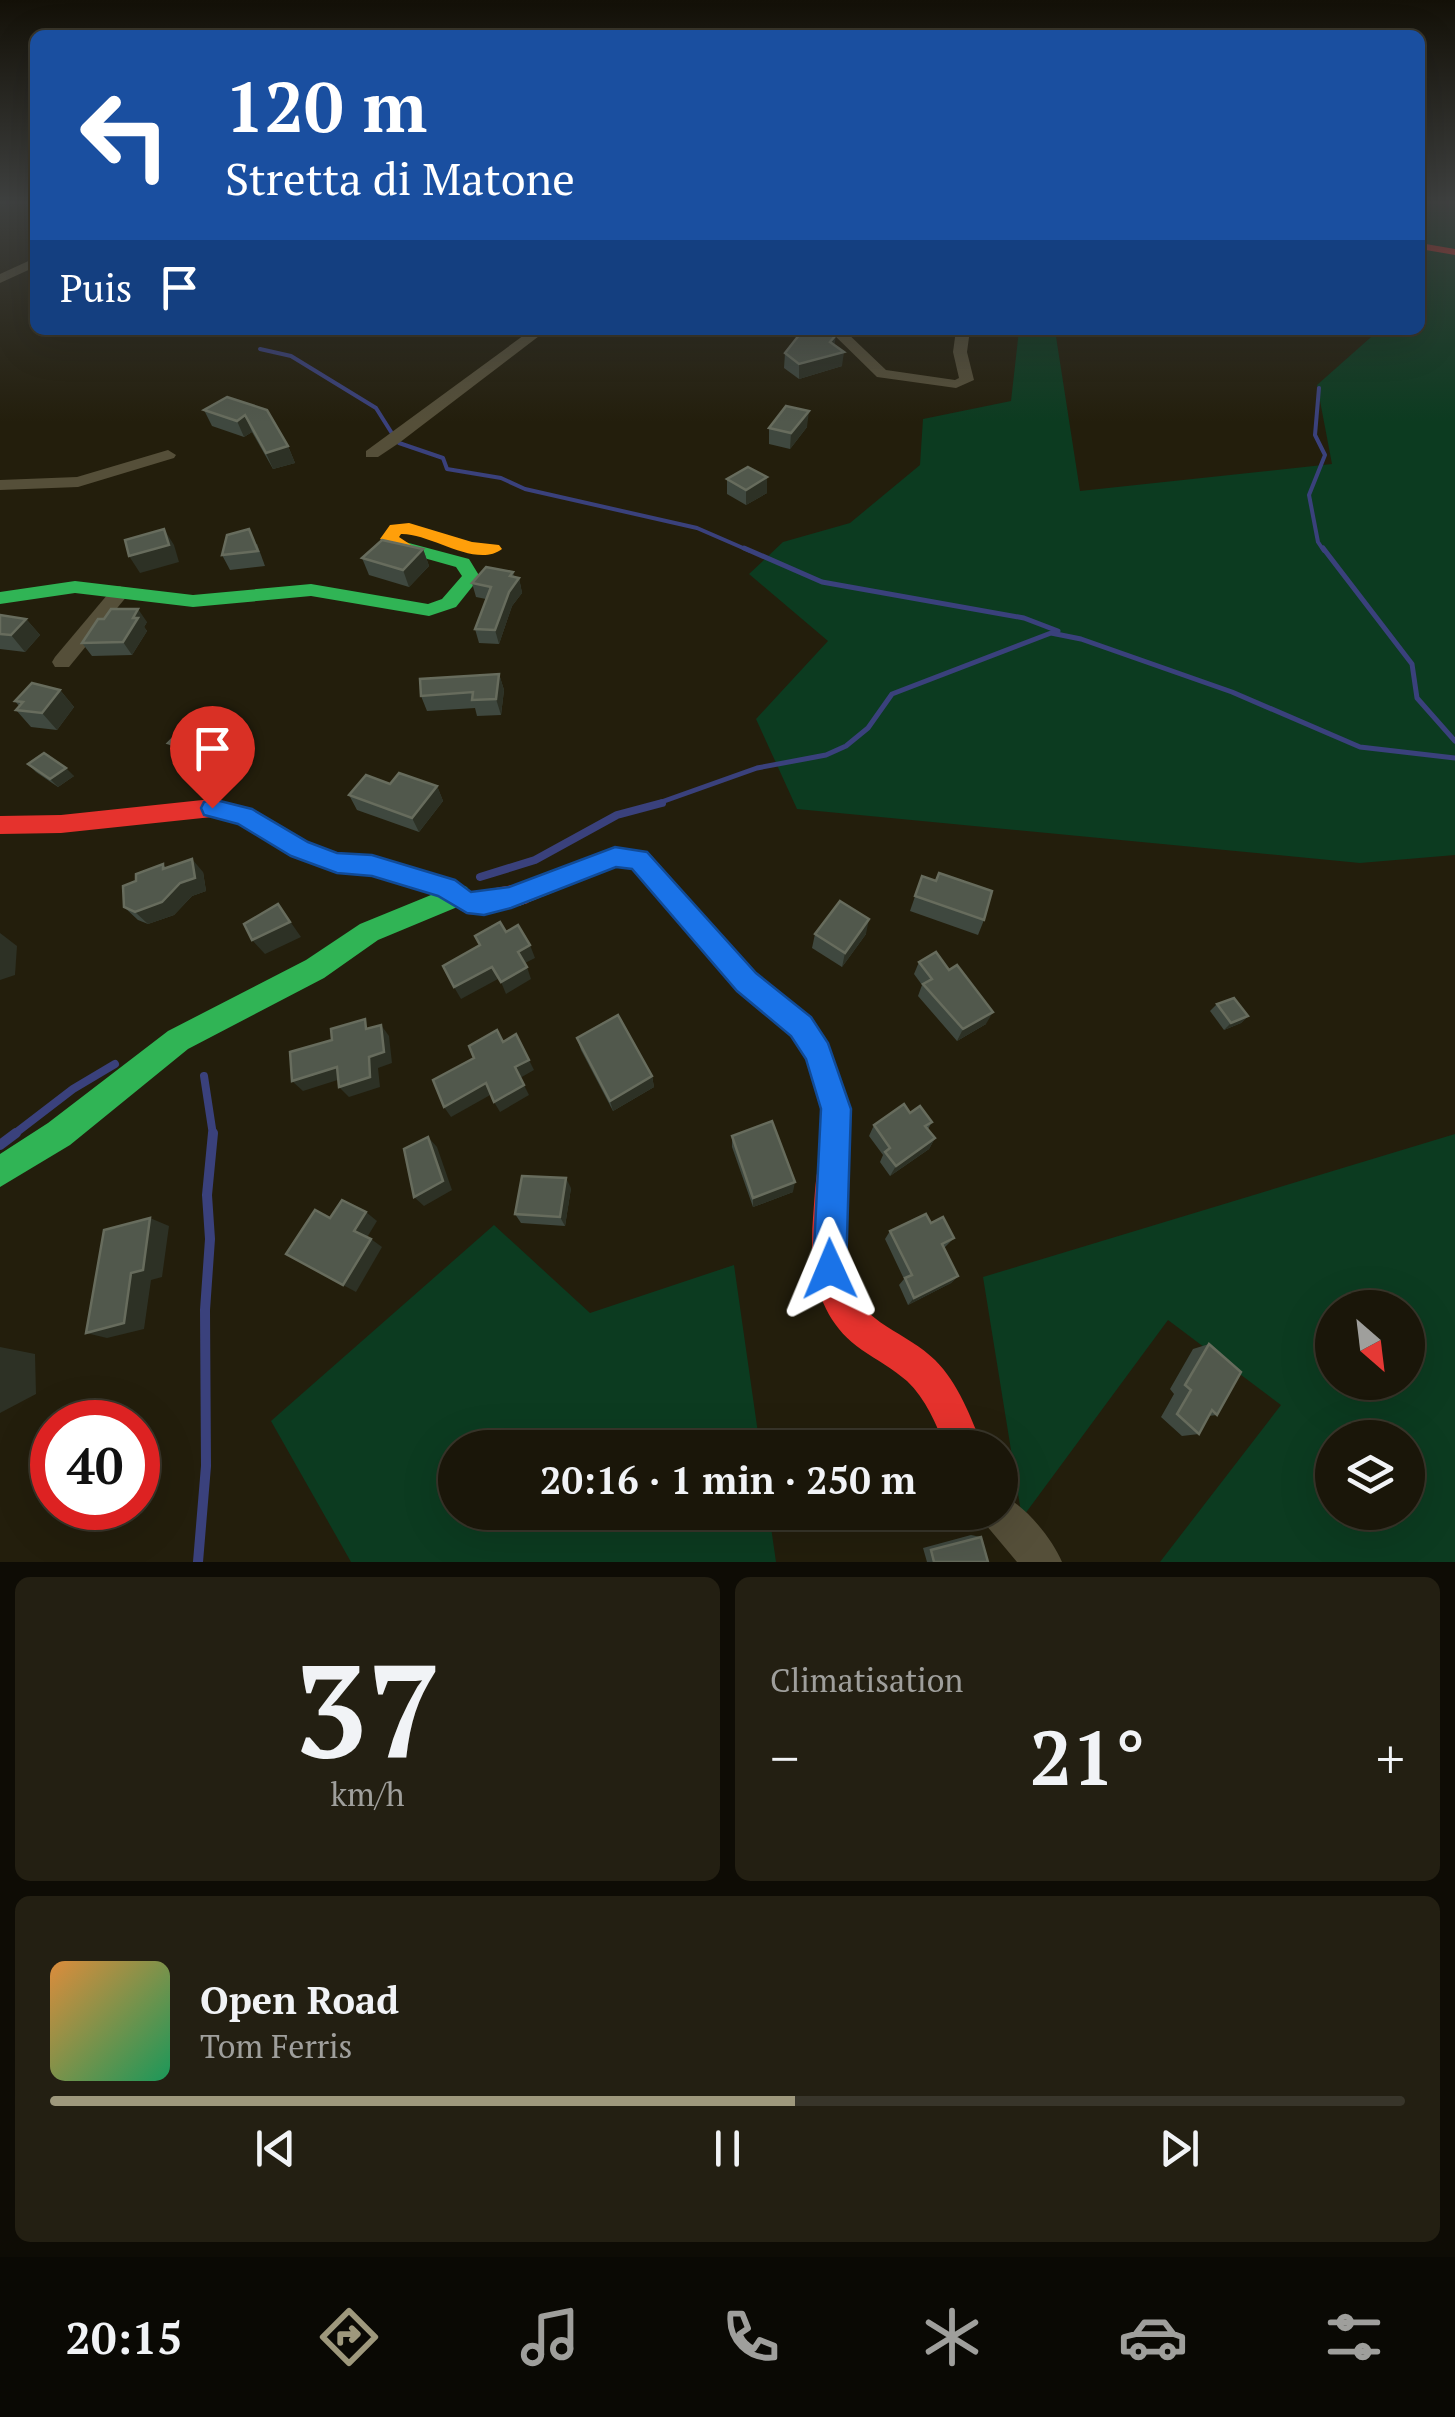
<!DOCTYPE html>
<html lang="fr">
<meta charset="utf-8">
<style>
body{margin:0;font-family:"PT Serif",serif;background:#231f12;color:#f1f3f6;height:100vh;display:flex;flex-direction:column;font-size:38px;white-space:nowrap}
*{box-sizing:border-box;margin:0}
p{font-size:32px;color:#9f9f9c}
.icon{flex:none;width:55px;height:55px;fill:none;stroke:currentColor;stroke-width:2;stroke-linecap:round;stroke-linejoin:round}
.map{position:relative;height:1562px;overflow:hidden}
.panel{display:flex;flex-direction:column;gap:15px;padding:15px;background:#0e0c05;flex:1}
.panel>*{flex:none}
.top-card{position:absolute;left:30px;top:30px;width:1395px;height:305px;border-radius:15px;box-shadow:0 10px 40px #0002,0 0 0 2px #38352a;background:#1a4fa0;color:#fff;overflow:hidden}
.needle{width:65px;rotate:152deg}
.fabs{position:absolute;left:1315px;top:1290px;display:grid;gap:20px}
.fabs a{display:grid;place-items:center;width:110px;height:110px;border-radius:50%;background:#1a1609;box-shadow:0 10px 40px #0002,0 0 0 2px #38352a;font-size:50px}
.speed{position:absolute;left:30px;top:1400px;display:flex;gap:20px;font-size:50px;font-weight:700;text-align:center}
.speed>*{display:grid;place-content:center;width:130px;height:130px;border-radius:50%;background:#1a1609;box-shadow:0 10px 40px #0002,0 0 0 2px #38352a;line-height:1}
.speed .limit{border:15px solid #d22;background:#fff;color:#111}
.pin{position:absolute;display:grid;place-items:center;width:85px;height:85px;color:#fff;margin:-102px -42px;border-radius:50% 50% 50% 0;rotate:-45deg;box-shadow:0 0 10px #0007}
.pin .icon{rotate:45deg}
.me{position:absolute;width:110px;margin:-55px;rotate:359deg;stroke-linejoin:round;filter:drop-shadow(0 0 8px #0008)}
.turn{display:flex;align-items:center;gap:35px;height:210px;padding:0 30px;font-size:45px}
.turn .icon{width:130px;height:130px;stroke-width:2.5}
.turn b{display:block;font-size:70px;line-height:85px}
.then{display:flex;align-items:center;height:95px;padding:0 30px;background:#0003;gap:20px;font-size:38px}
.big{font-size:75px;font-weight:700;line-height:1.1}
.panel .tile{flex:1;display:flex;flex-direction:column;justify-content:center;gap:15px;min-width:0;padding:0 35px;border-radius:15px;background:#231f12}
.panel .dial{align-items:center;gap:0}
.dial b{font-size:130px;line-height:1}
.song{display:flex;align-items:center;gap:30px}
.cover{width:120px;height:120px;border-radius:15px;background:linear-gradient(135deg,hsl(30 70% 55%),hsl(150 70% 35%))}
.played{height:10px;border-radius:5px;background:linear-gradient(90deg,#9e987c 55%,#38352a 55%)}
.keys{display:flex;justify-content:space-around;direction:ltr}
.heat{display:flex;justify-content:space-between;align-items:center;font-size:55px;direction:ltr}
.panel .tiles{flex:1;display:grid;gap:15px;grid-template-columns:1fr 1fr}
.tile:last-child{grid-column:span 2}
.trip{position:absolute;left:438px;top:1430px;width:580px;height:100px;border-radius:50px;background:#1a1609;box-shadow:0 10px 40px #0002,0 0 0 2px #38352a;font-weight:700;line-height:100px;text-align:center}
.tab-bar{display:flex;height:160px;justify-content:space-around;align-items:center;background:#0a0904;color:#9f9f9c}
.tab-bar .icon{width:70px;height:70px}
.tab-bar .selected{color:#9e987c}
.tab-bar b{font-size:45px;color:#f1f3f6}
.map>svg:first-child{display:block}
.green{fill:#0c3b20;fill-rule:evenodd}
.lines{fill:none;stroke-linecap:round;stroke-linejoin:round}
.stream-far3{stroke:#3a417c;stroke-width:4}
.stream-far2{stroke:#3a417c;stroke-width:5}
.stream-far1{stroke:#3a417c;stroke-width:8}
.stream{stroke:#3a417c;stroke-width:10}
.street{fill:#554f39;fill-rule:evenodd}
.fast{fill:#30b455;fill-rule:evenodd}
.slow{fill:#ff9f0a;fill-rule:evenodd}
.jam{fill:#e5322d;fill-rule:evenodd}
.wall{fill:#3f483f}
.shaded-wall{fill:#2d3125}
.building{fill:#51584c;stroke:#676c5d;stroke-width:2.5}
.route{fill:#1a73e8;stroke:#114b97;stroke-width:2.5}
</style>
<div class="map">
<svg width="1455" height="1562" viewBox="0 0 1455 1562">
<rect width="100%" height="100%" fill="#231e0c"/>
<g class="green">
<path d="M1420,203H1455V855L1360,863L797,809L756,719L828,641L749,574L783,542L850,523L920,465L923,419L1011,401L1019,330H1055L1080,491L1332,464L1317,385L1379,330H1420Z"/>
<path d="M1455,1134V1562H1160L1281,1405L1168,1320L1022,1518L983,1277ZM1332,1308H1408V1382H1332ZM1332,1438H1408V1512H1332Z"/>
<path d="M494,1225L590,1313L734,1265L760,1447L455,1448V1512L769,1513L776,1562H351L271,1421Z"/>
</g>
<g class="lines">
<g class="stream-far3">
<path d="M260,349L291,356L376,408L393,435"/>
<path d="M1319,388L1315,435L1325,455L1309,495L1318,542L1324,551"/>
<path d="M399,443L443,458L447,469L501,478L525,489L697,528L750,551"/>
</g>
<g class="stream-far2">
<path d="M744,548L822,582L1024,618L1058,631"/>
<path d="M1323,548L1412,664L1417,698L1455,741"/>
<path d="M653,805L757,768L826,755L846,746L868,728L892,694L1051,633L1081,639L1232,692L1360,747L1455,758"/>
</g>
<g class="stream-far1">
<path d="M480,877L535,860L617,815L662,803"/>
<path d="M204,1076L213,1135"/>
<path d="M13,1135L73,1089L115,1064"/>
</g>
<g class="stream">
<path d="M0,1145L16,1133"/>
<path d="M198,1562L206,1466L205,1310L210,1239L207,1195L213,1133"/>
</g>
<g class="street">
<path d="M35,258V267L0,283V274Z"/>
<path d="M531,330H547L399,443L378,457H366V451Z"/>
<path d="M829,330H844L886,370L955,380L959,378L953,352L956,330H970L967,352L974,380L956,388L877,377Z"/>
<path d="M168,450L176,455L174,458L78,487L0,490V480L77,477Z"/>
<path d="M120,586L129,592L127,596L69,667H55L52,662L55,657L113,588Z"/>
<path d="M1000,1494C1024,1504 1052,1538 1062,1562H1017L986,1525L980,1512H1000Z"/>
</g>
<g class="fast">
<path d="M405,542L469,559L480,577L456,607L429,616L311,596L193,607L75,593L0,604V592L75,581L193,595L311,584L428,604L442,599L462,576L456,567L399,551V543Z"/>
<path d="M458,884L467,887L470,895L467,903L378,940L324,978L188,1049L70,1145L0,1187V1154L48,1123L168,1031L306,960L360,924Z"/>
</g>
<g class="slow">
<path d="M409,523L472,542L499,545L502,549C476,569 431,533 401,534L399,537L414,547L405,552L380,539L390,525Z"/>
<path d="M615,847L648,852L756,973L811,1018L828,1043L851,1109L849,1160L845,1171L834,1175L823,1171L819,1160L821,1109L806,1059L791,1036L738,991L633,868L616,867L519,906L510,903L507,895L510,887Z"/>
</g>
<g class="jam">
<path d="M1420,243L1455,249V255L1420,249Z"/>
<path d="M212,799L252,809L308,842L338,853L372,855L455,881L472,892L519,884L528,887L531,895L528,903L484,915L467,914L438,896L372,875L328,870L292,856L238,824L212,817L61,833L0,834V816L61,815Z"/>
<path d="M834,1145L845,1149L849,1160C847,1200 837,1245 849,1284C862,1323 908,1333 935,1360C958,1383 971,1417 983,1448H946C936,1424 926,1399 907,1381C893,1369 877,1360 862,1350C817,1319 809,1269 813,1218C815,1196 815,1170 823,1149Z"/>
</g>
</g>
<g class="wall">
<path d="M973,330H1001L999,336L973,333Z"/>
<path d="M835,345L842,366L799,379L784,368L785,353Z"/>
<path d="M227,397L288,446L295,463L273,469L252,432L244,437L212,426L204,410Z"/>
<path d="M807,427L790,449L769,444V428Z"/>
<path d="M767,477V493L746,505L727,494V479Z"/>
<path d="M257,544L265,566L230,570L222,555Z"/>
<path d="M423,549L429,566L409,587L369,575L362,558Z"/>
<path d="M513,572L514,577L519,578L522,593L512,606L499,644L479,643L475,629L486,599L476,597L472,583Z"/>
<path d="M0,615L26,619L40,635L25,652L0,649Z"/>
<path d="M147,622L144,627L147,631L132,655L92,656L82,643Z"/>
<path d="M499,674L504,690L501,715L477,716L475,708L427,711L421,696Z"/>
<path d="M60,690L74,707L57,730L31,727L16,710L19,706L15,701Z"/>
<path d="M168,743L224,747L205,767L181,759Z"/>
<path d="M28,764L74,776L58,787L36,772Z"/>
<path d="M390,784L437,786L443,801L419,832L357,810L349,795Z"/>
<path d="M163,864L166,868L203,872L206,891L192,896L174,915L148,924L138,920L124,907L136,881Z"/>
<path d="M922,876L984,920L978,935L910,911Z"/>
<path d="M815,934H866L842,967L812,948Z"/>
<path d="M919,962L986,1024L957,1041L918,996L922,985L914,974Z"/>
<path d="M1217,1004L1248,1016L1241,1023L1224,1030L1210,1011Z"/>
<path d="M577,1038L652,1076L654,1087L613,1111L581,1050Z"/>
<path d="M910,1113L932,1122L928,1129L935,1138L929,1149L890,1176L880,1162L883,1155L869,1136L874,1125Z"/>
<path d="M732,1136L793,1192L753,1207L732,1147Z"/>
<path d="M571,1188L565,1226L521,1223L515,1214Z"/>
<path d="M931,1223L954,1238L944,1248L958,1276L951,1283L908,1305L899,1285L904,1279L885,1239L890,1231Z"/>
<path d="M1209,1344L1217,1415L1208,1416L1199,1434L1182,1436L1161,1417L1174,1394L1170,1389L1193,1349Z"/>
<path d="M971,1535L981,1537L988,1562H927L923,1548Z"/>
</g>
<g class="shaded-wall">
<path d="M836,335L834,349L844,352L842,366L799,379V364L830,342Z"/>
<path d="M809,411L807,427L790,449L791,433Z"/>
<path d="M245,415L252,432L244,437L237,421Z"/>
<path d="M288,446L295,463L273,469L266,453Z"/>
<path d="M767,477V493L746,505V490Z"/>
<path d="M164,529L174,545L179,562L140,573L129,556Z"/>
<path d="M423,549L429,566L409,587L403,570Z"/>
<path d="M513,572L515,583L519,578L522,593L512,606L499,644L495,630L510,576Z"/>
<path d="M138,609L147,622L144,627L147,631L132,655L123,642Z"/>
<path d="M26,619L40,635L25,652L11,635Z"/>
<path d="M499,674L504,690L501,715L496,699Z"/>
<path d="M60,690L74,707L57,730L42,713Z"/>
<path d="M213,731L224,747L205,767L193,750Z"/>
<path d="M66,768L74,776L58,787L50,779Z"/>
<path d="M437,786L443,801L419,832L412,818Z"/>
<path d="M192,859L203,872L206,891L192,896L174,915L148,924L135,912Z"/>
<path d="M278,904L301,937L265,954L252,940Z"/>
<path d="M869,919L866,934L842,967L845,953Z"/>
<path d="M0,933L17,946L15,975L0,980Z"/>
<path d="M530,945L535,958L523,964L518,952Z"/>
<path d="M492,967L498,979L461,999L454,987Z"/>
<path d="M527,967L531,979L506,994L501,982Z"/>
<path d="M993,1012L986,1024L957,1041L963,1029Z"/>
<path d="M1248,1016L1241,1023L1224,1030L1231,1023Z"/>
<path d="M381,1025L389,1036L392,1063L378,1068L380,1087L349,1097L339,1087L369,1057Z"/>
<path d="M529,1060L534,1070L520,1078L515,1067Z"/>
<path d="M337,1067L347,1077L303,1091L292,1081Z"/>
<path d="M652,1076L654,1087L613,1111L610,1101Z"/>
<path d="M486,1083L492,1094L451,1117L444,1107Z"/>
<path d="M524,1085L529,1095L500,1112L494,1102Z"/>
<path d="M428,1137L437,1147L452,1190L424,1206L414,1197Z"/>
<path d="M935,1138L929,1149L890,1176L896,1166Z"/>
<path d="M566,1178L571,1188L565,1226L560,1217Z"/>
<path d="M795,1182L793,1192L753,1207V1198Z"/>
<path d="M366,1212L377,1221L366,1239L354,1231Z"/>
<path d="M150,1218L169,1226L162,1277L151,1280L144,1329L107,1338L86,1333Z"/>
<path d="M371,1239L382,1247L356,1292L343,1285Z"/>
<path d="M958,1276L951,1283L908,1305L914,1298Z"/>
<path d="M0,1347L35,1354L36,1394L0,1413Z"/>
</g>
<g class="building">
<path d="M803,330L836,335L830,342L844,352L799,364L785,353Z"/>
<path d="M227,397L267,410L288,446L266,453L245,415L237,421L204,410Z"/>
<path d="M786,406L809,411L791,433L769,428Z"/>
<path d="M748,467L767,477L746,490L727,479Z"/>
<path d="M164,529L169,545L129,556L125,540Z"/>
<path d="M249,529L258,551L222,555L227,535Z"/>
<path d="M382,540L423,549L403,570L362,558Z"/>
<path d="M486,567L513,572L510,576L519,578L509,592L495,630L475,629L491,587L472,583Z"/>
<path d="M111,609H138L133,618H138L123,642L82,643L98,619H104Z"/>
<path d="M0,615L26,619L11,635L0,634Z"/>
<path d="M499,674L496,699L472,700L473,692L421,696L420,679Z"/>
<path d="M32,683L60,690L42,713L16,710L23,702L15,701Z"/>
<path d="M188,723L213,731L193,750L168,743Z"/>
<path d="M44,753L66,768L50,779L28,764Z"/>
<path d="M399,773L437,786L412,818L349,795L366,775L390,784Z"/>
<path d="M192,859L195,878L180,883L162,902L135,912L124,907L123,886L136,881V874L163,864V869Z"/>
<path d="M939,873L992,891L984,920L915,896L922,876L936,881Z"/>
<path d="M840,901L869,919L845,953L815,934Z"/>
<path d="M278,904L290,922L252,940L244,924Z"/>
<path d="M500,922L506,932L518,925L530,945L518,952L527,967L501,982L492,967L454,987L443,966L480,945L475,936Z"/>
<path d="M936,952L949,970L957,965L993,1012L963,1029L923,984L932,979L919,962Z"/>
<path d="M1234,998L1248,1016L1231,1023L1217,1004Z"/>
<path d="M618,1015L652,1076L610,1101L577,1038Z"/>
<path d="M365,1019L366,1029L381,1025L384,1052L369,1057L370,1077L339,1087L337,1067L292,1081L290,1052L332,1040L331,1029Z"/>
<path d="M497,1030L503,1042L516,1034L529,1060L515,1067L524,1085L494,1102L486,1083L444,1107L433,1080L474,1058L469,1046Z"/>
<path d="M904,1104L910,1113L920,1106L932,1122L925,1126L935,1138L896,1166L885,1152L890,1148L874,1125Z"/>
<path d="M772,1121L795,1182L753,1198L732,1136Z"/>
<path d="M428,1137L443,1181L414,1197L404,1149Z"/>
<path d="M522,1176L566,1178L560,1217L515,1214Z"/>
<path d="M342,1200L366,1212L354,1231L371,1239L343,1285L286,1254L315,1210L330,1218Z"/>
<path d="M926,1214L931,1223L943,1217L954,1238L942,1244L958,1276L914,1298L905,1278L912,1275L890,1231Z"/>
<path d="M150,1218L143,1270L131,1273L124,1323L86,1333L104,1230Z"/>
<path d="M1209,1344L1241,1372L1217,1415L1212,1410L1199,1434L1177,1414L1191,1390L1185,1385Z"/>
<path d="M981,1537L988,1562H934L931,1550Z"/>
</g>
<linearGradient id="sky" x2="0" y2="1"><stop stop-color="#131007"/><stop offset="0.48" stop-color="#3f4140"/><stop offset="1" stop-color="#3f4140" stop-opacity="0"/></linearGradient>
<rect width="1455" height="422" fill="url(#sky)"/>
<path class="route" d="M212,799L252,809L308,842L337,853L372,855L455,880L471,892L509,887L615,847L647,852L756,973L811,1017L828,1043L851,1109L846,1269L841,1280L830,1285L818,1280L813,1269L821,1109L806,1059L791,1036L737,991L632,869L616,867L511,908L484,915L467,913L438,896L372,876L337,873L291,856L238,824L204,815L201,808L204,802Z"/>
</svg>
<div class="fabs">
<a><svg class="needle" viewBox="-14 -14 28 28"><path d="M0-13l5 13h-10z" fill="#e53935"/><path d="M0 13l5-13h-10z" fill="#9f9f9c"/></svg></a>
<a><svg class="icon" aria-label="layers" viewBox="0 0 24 24"><path d="M12 4l9 5-9 5-9-5zM3 14l9 5 9-5"/></svg></a>
</div>
<div class="speed"><div class="limit">40</div></div>
<div class="pin" style="left:212px;top:808px;background:#d93025"><svg class="icon" aria-label="arrive" viewBox="0 0 24 24"><path d="M6 21V4h12l-3 4 3 4H6"/></svg></div>
<svg class="me" style="left:830px;top:1269px" viewBox="-20 -20 40 40"><path d="M0-17L14 15 0 8-14 15z" fill="#1a73e8" stroke="#fff" stroke-width="4"/></svg>
<div class="trip">20:16 · 1 min · 250 m</div>
<div class="top-card">
<div class="turn"><svg class="icon" aria-label="left" viewBox="0 0 24 24"><path d="M17 20v-9H6M10 6l-5 5 5 5"/></svg><div><b>120 m</b>Stretta di Matone</div></div>
<div class="then">Puis<svg class="icon" aria-label="arrive" viewBox="0 0 24 24"><path d="M6 21V4h12l-3 4 3 4H6"/></svg></div>
</div>
</div>
<section class="panel">
<div class="tiles">
<div class="tile dial"><b>37</b><p>km/h</p></div>
<div class="tile"><p>Climatisation</p>
<div class="heat"><a>−</a><b class="big">21°</b><a>+</a></div>
</div>
<div class="tile">
<div class="song"><i class="cover"></i><div><b>Open Road</b><p>Tom Ferris</p></div></div>
<div class="played"></div>
<div class="keys"><svg class="icon" aria-label="previous" viewBox="0 0 24 24"><path d="M18 5L8 12l10 7zM5 5v14"/></svg><svg class="icon" aria-label="pause" viewBox="0 0 24 24"><path d="M8 5v14M16 5v14"/></svg><svg class="icon" aria-label="next" viewBox="0 0 24 24"><path d="M6 5l10 7-10 7zM19 5v14"/></svg></div>
</div>
</div>
</section>
<nav class="tab-bar">
<b>20:15</b>
<svg class="icon selected" aria-label="directions" viewBox="0 0 24 24"><path d="M12 3l9 9-9 9-9-9zM9 14v-3h6M13 9l2 2-2 2"/></svg>
<svg class="icon" aria-label="music" viewBox="0 0 24 24"><path d="M9 18V5l10-2v13"/><circle cx="6" cy="18" r="3"/><circle cx="16" cy="16" r="3"/></svg>
<svg class="icon" aria-label="phone" viewBox="0 0 24 24"><path d="M5 4h4l2 5-3 2q2 4 5 5l2-3 5 2v4C11 20 4 13 5 4z"/></svg>
<svg class="icon" aria-label="climate" viewBox="0 0 24 24"><path d="M12 3v18M4 7l16 10M4 17L20 7"/></svg>
<svg class="icon" aria-label="car" viewBox="0 0 24 24"><path d="M5 17H2v-5l4-1 3-4h7l3 4 3 1v5h-3M9 17h6M6 11h13"/><circle cx="7" cy="17" r="2"/><circle cx="17" cy="17" r="2"/></svg>
<svg class="icon" aria-label="filters" viewBox="0 0 24 24"><path d="M4 7h16M4 17h16"/><circle cx="9" cy="7" r="2"/><circle cx="15" cy="17" r="2"/></svg>
</nav>
